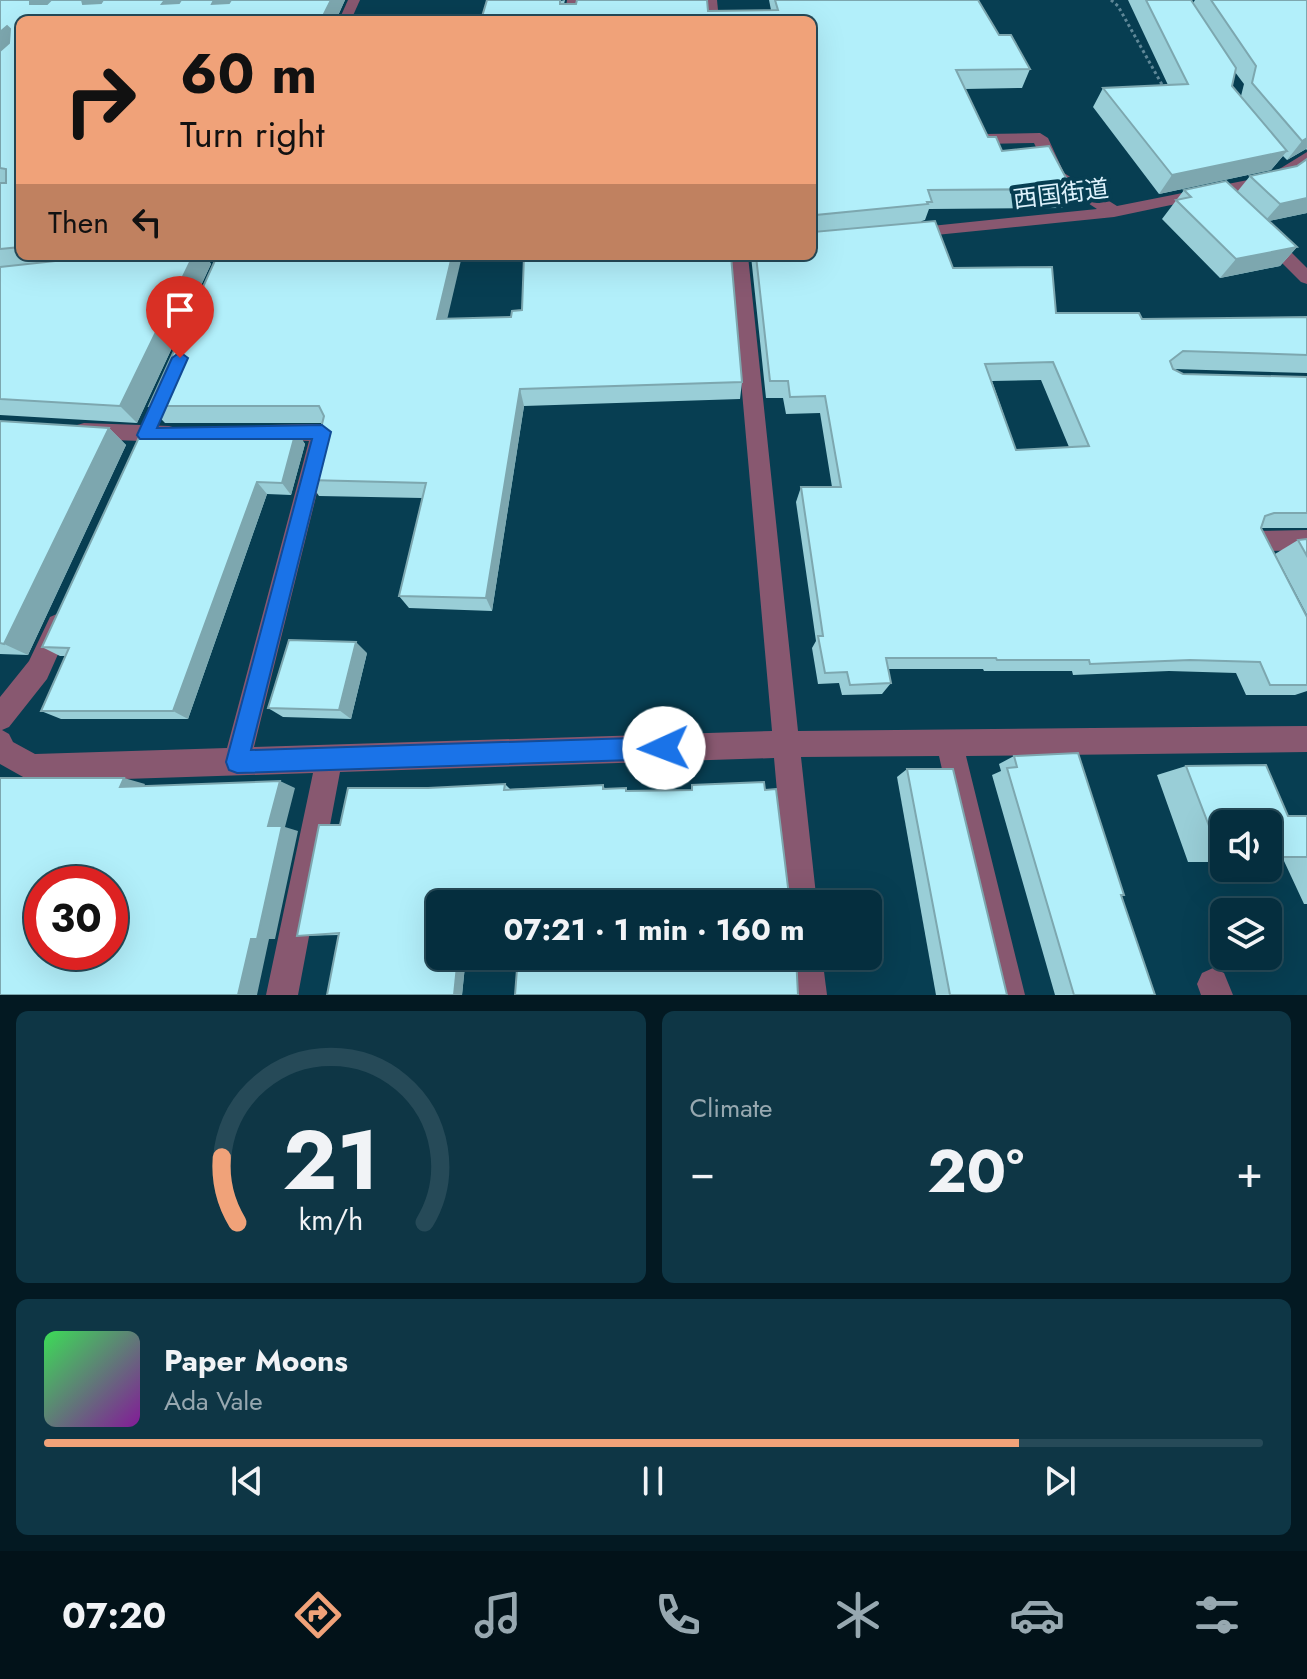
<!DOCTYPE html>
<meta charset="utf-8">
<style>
body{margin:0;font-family:Jost,"Noto Sans JP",sans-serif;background:#0e3645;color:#f1f3f6;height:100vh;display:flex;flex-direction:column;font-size:30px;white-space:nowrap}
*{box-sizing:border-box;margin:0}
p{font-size:26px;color:#97a8b0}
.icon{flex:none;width:44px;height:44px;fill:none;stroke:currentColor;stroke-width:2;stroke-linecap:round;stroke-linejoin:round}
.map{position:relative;height:995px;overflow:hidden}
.sheet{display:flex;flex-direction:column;gap:16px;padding:16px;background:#031922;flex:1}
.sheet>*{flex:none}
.guide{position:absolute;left:16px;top:16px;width:800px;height:244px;border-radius:12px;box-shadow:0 8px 32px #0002,0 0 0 2px #264a58;background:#f0a279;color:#111;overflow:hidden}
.controls{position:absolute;left:1210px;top:810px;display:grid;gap:16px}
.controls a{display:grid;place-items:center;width:72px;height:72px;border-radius:12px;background:#052e3e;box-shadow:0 8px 32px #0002,0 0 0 2px #264a58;font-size:40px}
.speed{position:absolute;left:24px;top:866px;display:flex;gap:16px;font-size:40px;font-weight:700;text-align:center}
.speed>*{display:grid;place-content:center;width:104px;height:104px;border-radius:50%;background:#052e3e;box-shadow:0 8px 32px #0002,0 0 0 2px #264a58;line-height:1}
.speed .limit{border:12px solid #d22;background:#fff;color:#111}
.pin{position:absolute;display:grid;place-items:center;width:68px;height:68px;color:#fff;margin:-82px -34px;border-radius:50% 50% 50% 0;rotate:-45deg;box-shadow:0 0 8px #0007}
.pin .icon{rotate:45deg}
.me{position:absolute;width:88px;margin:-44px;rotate:268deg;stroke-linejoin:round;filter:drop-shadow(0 0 6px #0008)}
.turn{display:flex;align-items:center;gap:28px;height:168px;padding:0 32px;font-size:36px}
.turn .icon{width:104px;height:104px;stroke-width:2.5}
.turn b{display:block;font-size:56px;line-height:68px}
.then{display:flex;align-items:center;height:76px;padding:0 32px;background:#0003;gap:16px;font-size:30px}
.big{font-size:60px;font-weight:700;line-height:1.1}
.sheet .card{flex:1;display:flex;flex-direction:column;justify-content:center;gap:12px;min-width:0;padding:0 28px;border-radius:12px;background:#0e3645}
.sheet .dial{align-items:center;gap:0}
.dial svg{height:208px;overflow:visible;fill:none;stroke:#264a58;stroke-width:7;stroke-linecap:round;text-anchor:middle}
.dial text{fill:#f1f3f6;stroke:none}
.song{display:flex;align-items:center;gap:24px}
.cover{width:96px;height:96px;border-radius:12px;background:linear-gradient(135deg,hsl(130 70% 55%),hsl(290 70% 35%))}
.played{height:8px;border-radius:4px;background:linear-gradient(90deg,#f0a279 80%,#264a58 80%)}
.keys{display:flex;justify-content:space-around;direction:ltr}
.heat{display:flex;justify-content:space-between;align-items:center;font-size:44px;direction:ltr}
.sheet .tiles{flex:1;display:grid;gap:16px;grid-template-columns:1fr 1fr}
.card:last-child{grid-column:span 2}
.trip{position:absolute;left:426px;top:890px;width:456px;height:80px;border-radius:12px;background:#052e3e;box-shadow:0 8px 32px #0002,0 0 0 2px #264a58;font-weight:700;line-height:80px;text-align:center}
.menu{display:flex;height:128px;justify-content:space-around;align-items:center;background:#021219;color:#97a8b0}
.menu .icon{width:56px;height:56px}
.menu .active{color:#f0a279}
.menu b{font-size:36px;color:#f1f3f6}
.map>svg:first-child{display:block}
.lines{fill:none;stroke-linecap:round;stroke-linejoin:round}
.path{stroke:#5f8898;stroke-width:3;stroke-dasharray:3 3;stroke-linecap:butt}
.minor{fill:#885870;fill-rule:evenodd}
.wall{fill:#99ced7;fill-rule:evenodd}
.shaded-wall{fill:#7da7af}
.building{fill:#b2effa;stroke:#7da7af;stroke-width:2;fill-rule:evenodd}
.route{fill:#1a73e8;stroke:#114b97;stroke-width:2}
.labels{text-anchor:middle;stroke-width:8;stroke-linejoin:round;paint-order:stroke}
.far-street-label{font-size:24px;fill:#def2fc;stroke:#073e52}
</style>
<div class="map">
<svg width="1307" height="995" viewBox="0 0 1307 995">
<rect width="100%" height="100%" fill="#073e52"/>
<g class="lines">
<path class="path" d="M1111,0L1118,6L1165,90"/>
<g class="minor">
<path d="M348,0H360L351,20H339Z"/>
<path d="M567,0H579L576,20H564Z"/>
<path d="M705,0H717L719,20H707Z"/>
<path d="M1040,133L1048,138L1064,173L1117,206L1268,176L1307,152V164L1280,182L1114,217L906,238L904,234L906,230L912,228L1097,209L1051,179L1034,143L985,144L977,139L985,134Z"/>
<path d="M1267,232L1273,234L1307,268V284L1301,282L1261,242L1259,238Z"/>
<path d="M730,256H748L798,731L1307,726V752L966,756L1025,995H993L939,756L801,757L817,904H787L774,758L340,772L298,995H266L313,773L32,782L0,764V697L29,661L50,617L59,613L68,617L71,625L47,679L9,727L2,730L9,734L13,742L35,754L227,748L309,441L261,439L258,433L261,427L268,425L322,424L329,426L332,432L254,747L772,731Z"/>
<path d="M84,423L169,426L176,428L179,434L176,440L169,442L84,439L77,437L74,431L77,425Z"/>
<path d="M1307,530V550L1269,551L1267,560L1259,563L1251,560L1242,541L1245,534L1253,531Z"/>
<path d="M792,956H822L827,995H795Z"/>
<path d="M1213,968L1224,973L1233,995H1201L1197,984L1202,973Z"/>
</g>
</g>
<g class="wall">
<path d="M0,0H345L336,20H20V256H206L211,264L137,423L0,415Z"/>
<path d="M565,0L564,4L708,11L771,10L769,0H978L999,35L1030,69L1022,88L965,89L988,137L1002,151L1072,189L1062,208L929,209L925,220L922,221L921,222L953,268L1056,313L1142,319L1307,317V373L1173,369L1183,374L1307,377V528H1261L1307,617V691L1295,695H1246L1236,673L1169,671L1073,675L1072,671H984L983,669H888L891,683L882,694L842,695L839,683L818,684L812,648L816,641L796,502L801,487H832L820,413L786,414L783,398H766L751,256H812V20H481ZM1041,380L1069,447L1016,450L992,381Z"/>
<path d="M1128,0H1191L1193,3L1195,0H1307V150L1306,149L1287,160L1283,156L1271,170L1159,194L1093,107L1103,88L1168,85ZM1235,72L1244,84L1241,96L1232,86Z"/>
<path d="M1307,159V213L1269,221L1297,247L1280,266L1220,278L1162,219L1184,190L1237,192L1250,176L1297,166Z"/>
<path d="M448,319L742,382L740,399L524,406L492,611L409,608L399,596L422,498L319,496L308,480L323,423H165L149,406Z"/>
<path d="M0,421L109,428L126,445L28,655L0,654Z"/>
<path d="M296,431L305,444L291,495L267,494L188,719H61L41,711L65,656H60L42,647Z"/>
<path d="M1307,539V615L1275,554L1298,540Z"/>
<path d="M367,653L351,719L283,717L268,708Z"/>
<path d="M1014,756L1121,895L1155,995H1055L992,775L1001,771L999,764Z"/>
<path d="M1186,766L1288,816H1307V904H1304L1284,861H1268V824H1224V862H1188L1157,775Z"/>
<path d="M907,769L1007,995H936L897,777Z"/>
<path d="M764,782L440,904V956H466L462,995L339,935L297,936L340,825L428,788L505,784L510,789L603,785L605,789L626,791L691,790L692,785Z"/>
</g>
<g class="shaded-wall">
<path d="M30,0H58L42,18L30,4Z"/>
<path d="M82,0H107L94,18L83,4Z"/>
<path d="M165,0H185L173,20L162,4Z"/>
<path d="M214,0H232L222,20L212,4Z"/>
<path d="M331,0H345L336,20H321Z"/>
<path d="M7,26L20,45L0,62V32Z"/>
<path d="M1307,138V148L1306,149L1287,160L1302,141Z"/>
<path d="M1287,151L1271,170L1159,194L1172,175Z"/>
<path d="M1307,198V213L1264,222L1280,204Z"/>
<path d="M1297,247L1280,266L1220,278L1236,259Z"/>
<path d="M193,256H206L211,264L137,423L120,406Z"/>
<path d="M452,256H462L443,337L437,319Z"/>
<path d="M520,389L524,406L492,611L486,598Z"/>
<path d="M109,428L126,445L28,655L4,644Z"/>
<path d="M296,431L305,444L291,495L282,483Z"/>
<path d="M257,482L267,494L188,719L173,711Z"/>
<path d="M356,642L367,653L351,719L339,710Z"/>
<path d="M124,778L145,784L141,793L120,787Z"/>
<path d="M280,781L295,788L285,827L298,831L275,939H257L268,826Z"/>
<path d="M251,939H269L257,995H238Z"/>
<path d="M458,956H466L462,995H454Z"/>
</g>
<g class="building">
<path d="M0,0H30V4H47L51,0H82L83,4L101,3L103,0H165L162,4L179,3L181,0H214L212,4L229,3L231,0H331L321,20H20V247L0,249V183H6V169L0,168V51L9,43L10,29L7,26L0,32Z"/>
<path d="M487,0H560V4H576L577,0H707L708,11L778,10L775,0H978L999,35H1011L1030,69L956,70L988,137H996L1002,151L1049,146L1072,189L928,190L932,202H927L928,204L816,215L814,232L935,221L953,268L1052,267L1056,313H1139L1142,319L1307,317V355L1183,351L1170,361L1173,369L1183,374L1307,377V513H1274L1265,516L1261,528L1307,617V685H1270L1260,662L1190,660L1090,664L1089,660H997L996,658H886L891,683L850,685L847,672L825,673L818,636H823L801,487H841L825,396L790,397L788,381H770L756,256H812V20H481ZM1053,362L1089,446L1016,450L985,364Z"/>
<path d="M1146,0H1191L1236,68L1232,86L1287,151L1172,175L1103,88L1188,84Z"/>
<path d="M1211,0H1307V138L1302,141L1252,83L1256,66Z"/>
<path d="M1307,159V198L1280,204L1250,176L1297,166Z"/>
<path d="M1226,181L1297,247L1236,259L1176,200L1191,197L1184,190Z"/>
<path d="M101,256H193L120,406L0,399V267Z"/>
<path d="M217,256H452L437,319L511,317L512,311L522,310L524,256H731L742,382L520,389L486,598L399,596L426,483L308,480L324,416L319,406H149Z"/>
<path d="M0,421L109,428L4,644L0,643Z"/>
<path d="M296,431L282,483L257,482L173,711H41L69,648L42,647L141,433Z"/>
<path d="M1307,539V556L1298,540Z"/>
<path d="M289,640L356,642L339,710L268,708Z"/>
<path d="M1078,753L1124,895H1121L1155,995H1074L1007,768L1017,767L1014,756Z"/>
<path d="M1266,765L1288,816H1307V857H1268V824H1224V857H1221L1186,766Z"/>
<path d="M907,769H953L1007,995H950Z"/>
<path d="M0,778H124L120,787L280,781L268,826H282L257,939H251L238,995H0ZM42,884H110V952H42Z"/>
<path d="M764,782L765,790L776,789L790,904H440V956H458L454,995H327L339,933L297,936L319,825H340L348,788H428L505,784L504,790L603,785V789L626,788V791L692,790V785Z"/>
<path d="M518,956H796L798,995H515Z"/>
</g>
<path class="route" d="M180,352L188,358L157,428L322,425L331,432L251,750L664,737L672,740L675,748L672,756L664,759L237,773L229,770L226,762L312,439H140L137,435L172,358Z"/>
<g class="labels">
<g class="far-street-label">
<text transform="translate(1061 194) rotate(-7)" y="8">西国街道</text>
</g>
</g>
</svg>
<div class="controls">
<a><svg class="icon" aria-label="sound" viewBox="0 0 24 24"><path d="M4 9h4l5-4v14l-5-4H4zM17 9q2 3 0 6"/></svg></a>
<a><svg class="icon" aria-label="layers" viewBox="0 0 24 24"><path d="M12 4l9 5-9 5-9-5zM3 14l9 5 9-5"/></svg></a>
</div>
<div class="speed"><div class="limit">30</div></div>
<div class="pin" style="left:180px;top:358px;background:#d93025"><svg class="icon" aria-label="arrive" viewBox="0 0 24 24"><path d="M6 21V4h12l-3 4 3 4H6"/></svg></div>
<svg class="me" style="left:664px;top:748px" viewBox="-20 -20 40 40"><circle r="19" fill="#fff"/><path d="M0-13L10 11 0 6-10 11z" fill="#1a73e8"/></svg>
<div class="trip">07:21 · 1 min · 160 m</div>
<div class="guide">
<div class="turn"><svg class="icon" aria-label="right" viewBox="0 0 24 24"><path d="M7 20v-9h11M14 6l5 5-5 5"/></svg><div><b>60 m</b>Turn right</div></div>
<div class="then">Then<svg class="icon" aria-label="left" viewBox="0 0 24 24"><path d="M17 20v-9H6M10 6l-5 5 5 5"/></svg></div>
</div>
</div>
<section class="sheet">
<div class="tiles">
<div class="card dial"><svg viewBox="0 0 100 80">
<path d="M14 69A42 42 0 1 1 86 69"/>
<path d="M14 69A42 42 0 0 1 8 44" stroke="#f0a279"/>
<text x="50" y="56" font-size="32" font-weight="700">21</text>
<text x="50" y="72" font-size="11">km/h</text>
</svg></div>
<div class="card"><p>Climate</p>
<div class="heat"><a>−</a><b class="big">20°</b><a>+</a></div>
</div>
<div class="card">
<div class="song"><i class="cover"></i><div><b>Paper Moons</b><p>Ada Vale</p></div></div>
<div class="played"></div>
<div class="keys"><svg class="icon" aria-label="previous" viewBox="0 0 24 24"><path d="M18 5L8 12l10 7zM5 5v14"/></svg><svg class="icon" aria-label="pause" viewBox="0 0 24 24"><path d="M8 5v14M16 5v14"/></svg><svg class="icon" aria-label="next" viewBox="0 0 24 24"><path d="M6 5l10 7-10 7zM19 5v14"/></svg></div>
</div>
</div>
</section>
<nav class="menu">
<b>07:20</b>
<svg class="icon active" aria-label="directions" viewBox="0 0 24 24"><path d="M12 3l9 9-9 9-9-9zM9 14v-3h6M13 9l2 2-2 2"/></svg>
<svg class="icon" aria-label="music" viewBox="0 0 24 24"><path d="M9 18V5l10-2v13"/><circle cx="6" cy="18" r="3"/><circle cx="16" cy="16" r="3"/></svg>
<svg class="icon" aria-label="phone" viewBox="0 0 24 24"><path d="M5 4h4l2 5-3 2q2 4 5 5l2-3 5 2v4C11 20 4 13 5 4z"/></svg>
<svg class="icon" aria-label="climate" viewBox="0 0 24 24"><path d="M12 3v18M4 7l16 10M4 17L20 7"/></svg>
<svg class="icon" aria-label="car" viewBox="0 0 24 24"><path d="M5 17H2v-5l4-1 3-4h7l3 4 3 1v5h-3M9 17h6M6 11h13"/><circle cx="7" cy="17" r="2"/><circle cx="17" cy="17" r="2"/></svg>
<svg class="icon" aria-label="filters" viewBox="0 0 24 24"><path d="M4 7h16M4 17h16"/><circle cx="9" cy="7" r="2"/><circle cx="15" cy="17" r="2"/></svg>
</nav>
